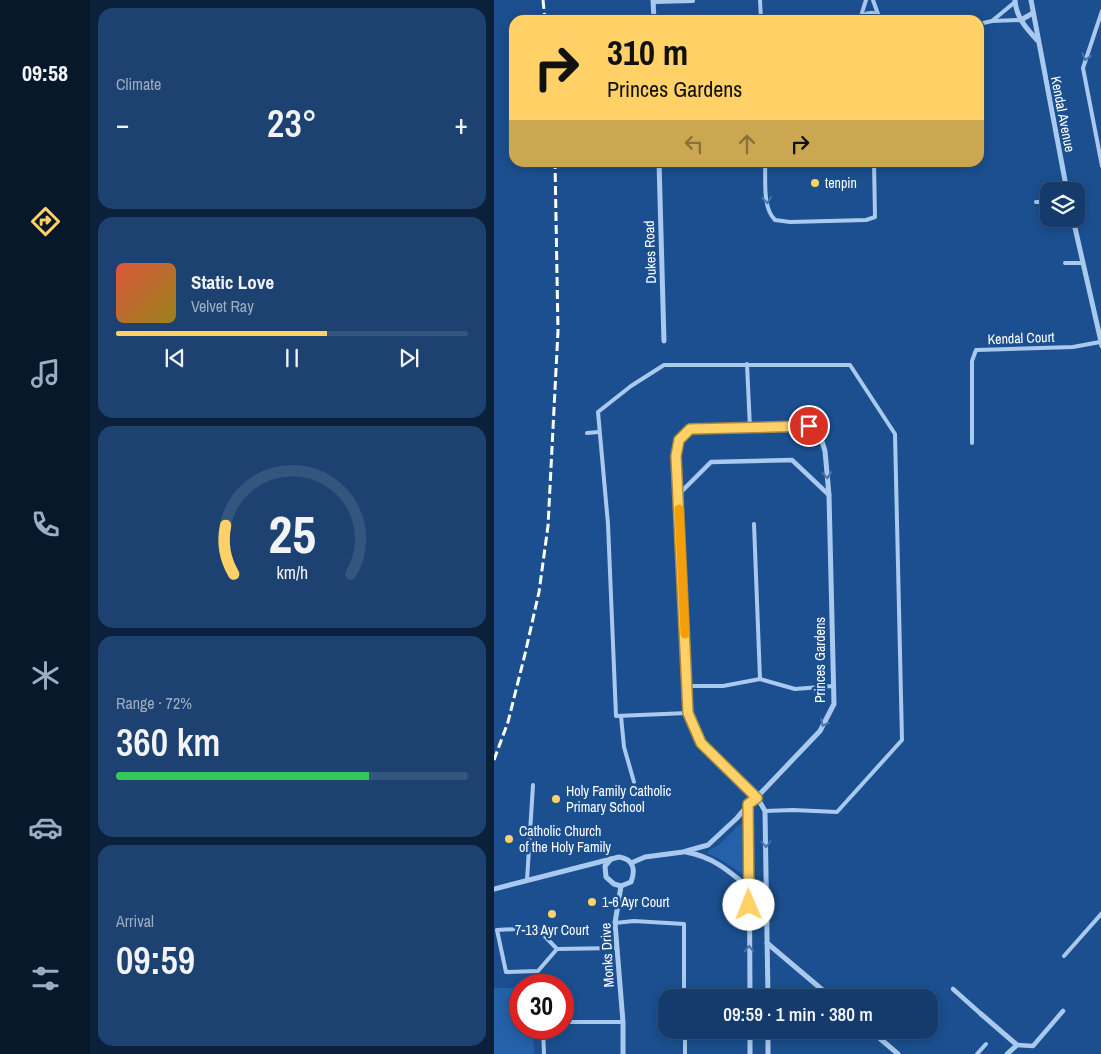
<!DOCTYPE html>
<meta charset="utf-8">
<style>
body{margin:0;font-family:"Archivo Narrow",sans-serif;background:#1d4271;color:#f1f3f6;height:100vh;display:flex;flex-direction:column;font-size:19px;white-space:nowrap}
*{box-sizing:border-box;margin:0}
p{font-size:16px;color:#9dadc1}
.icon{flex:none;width:28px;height:28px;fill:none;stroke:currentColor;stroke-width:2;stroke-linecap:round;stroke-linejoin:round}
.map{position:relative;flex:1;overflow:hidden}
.details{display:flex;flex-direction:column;gap:8px;padding:8px;background:#0b203b;width:404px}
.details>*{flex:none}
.banner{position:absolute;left:15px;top:15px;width:475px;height:152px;border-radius:15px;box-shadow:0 2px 12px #0003,0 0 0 1px #33557e;background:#ffd166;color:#111;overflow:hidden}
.fabs{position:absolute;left:546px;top:182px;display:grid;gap:10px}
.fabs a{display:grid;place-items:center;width:45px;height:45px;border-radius:10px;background:#143b6b;box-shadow:0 2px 12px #0003,0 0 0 1px #33557e;font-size:25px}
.speed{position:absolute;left:15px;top:974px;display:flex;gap:10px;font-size:25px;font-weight:700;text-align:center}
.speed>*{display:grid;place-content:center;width:65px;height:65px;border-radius:50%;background:#143b6b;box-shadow:0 2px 12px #0003,0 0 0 1px #33557e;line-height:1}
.speed .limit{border:8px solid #d22;background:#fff;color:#111}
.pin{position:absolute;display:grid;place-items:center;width:42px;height:42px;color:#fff;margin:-21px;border:2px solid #fff;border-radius:50%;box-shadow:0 1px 5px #0007}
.me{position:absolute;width:55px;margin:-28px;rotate:359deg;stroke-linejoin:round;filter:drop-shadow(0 0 4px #0008)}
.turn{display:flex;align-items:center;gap:18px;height:105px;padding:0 15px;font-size:22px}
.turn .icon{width:65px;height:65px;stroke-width:2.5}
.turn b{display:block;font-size:35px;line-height:42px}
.lanes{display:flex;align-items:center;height:48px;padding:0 15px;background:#0003;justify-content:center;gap:25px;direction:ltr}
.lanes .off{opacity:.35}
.big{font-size:38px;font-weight:600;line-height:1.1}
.details .tile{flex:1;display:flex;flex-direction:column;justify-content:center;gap:8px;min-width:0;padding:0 18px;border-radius:15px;background:#1d4271}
.details .dial{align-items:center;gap:0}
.dial svg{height:130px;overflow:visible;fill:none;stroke:#33557e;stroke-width:7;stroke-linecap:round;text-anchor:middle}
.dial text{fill:#f1f3f6;stroke:none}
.song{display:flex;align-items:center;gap:15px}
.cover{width:60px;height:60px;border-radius:8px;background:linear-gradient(135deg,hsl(10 70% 55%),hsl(50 70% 35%))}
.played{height:5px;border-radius:2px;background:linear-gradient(90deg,#ffd166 60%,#33557e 60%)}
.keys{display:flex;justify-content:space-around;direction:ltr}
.heat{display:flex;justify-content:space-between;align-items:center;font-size:28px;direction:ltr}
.charge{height:8px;border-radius:4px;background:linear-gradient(90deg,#34c759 72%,#33557e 0)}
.trip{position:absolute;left:164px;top:989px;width:280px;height:50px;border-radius:15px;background:#143b6b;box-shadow:0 2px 12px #0003,0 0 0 1px #33557e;font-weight:600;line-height:50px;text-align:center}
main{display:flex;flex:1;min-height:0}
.menu{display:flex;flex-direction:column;width:90px;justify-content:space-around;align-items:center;background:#08182b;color:#9dadc1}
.menu .icon{width:35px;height:35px}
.menu .current{color:#ffd166}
.menu b{font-size:22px;color:#f1f3f6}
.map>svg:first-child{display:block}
.green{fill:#2461a8}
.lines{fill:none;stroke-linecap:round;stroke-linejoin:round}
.service{stroke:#a9c9ee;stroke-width:4}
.pedestrian{stroke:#a9c9ee;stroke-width:4.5}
.minor{stroke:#a9c9ee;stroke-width:5}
.rail{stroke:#fff;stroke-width:3;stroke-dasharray:9 4;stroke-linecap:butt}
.oneway{stroke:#4674ac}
.route-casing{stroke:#a68842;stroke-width:12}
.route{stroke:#ffd166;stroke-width:9}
.slow{stroke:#f59e0b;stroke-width:9}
.poi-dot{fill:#ffd166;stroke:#1b4f8f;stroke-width:2}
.labels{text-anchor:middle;stroke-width:5;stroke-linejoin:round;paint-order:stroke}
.street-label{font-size:14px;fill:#fff;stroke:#1b4f8f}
.poi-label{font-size:14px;fill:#fff;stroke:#1b4f8f;text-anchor:start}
</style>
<main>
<nav class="menu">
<b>09:58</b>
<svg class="icon current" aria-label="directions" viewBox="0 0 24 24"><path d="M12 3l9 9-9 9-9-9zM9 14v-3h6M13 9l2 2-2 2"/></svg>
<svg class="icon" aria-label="music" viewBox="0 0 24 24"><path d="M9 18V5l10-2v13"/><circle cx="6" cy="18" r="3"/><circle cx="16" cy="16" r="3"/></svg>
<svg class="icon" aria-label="phone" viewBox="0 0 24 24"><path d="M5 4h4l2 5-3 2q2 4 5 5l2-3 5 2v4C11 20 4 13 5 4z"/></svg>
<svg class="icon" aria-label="climate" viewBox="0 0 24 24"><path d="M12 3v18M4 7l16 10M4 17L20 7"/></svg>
<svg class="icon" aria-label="car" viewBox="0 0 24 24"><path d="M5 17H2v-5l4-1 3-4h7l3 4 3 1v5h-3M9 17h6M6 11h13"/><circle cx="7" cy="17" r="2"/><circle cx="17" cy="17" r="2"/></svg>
<svg class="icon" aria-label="filters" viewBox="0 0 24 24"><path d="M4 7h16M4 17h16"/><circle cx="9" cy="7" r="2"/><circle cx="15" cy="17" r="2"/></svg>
</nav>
<section class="details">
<div class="tile"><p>Climate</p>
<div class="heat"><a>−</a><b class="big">23°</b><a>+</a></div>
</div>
<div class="tile">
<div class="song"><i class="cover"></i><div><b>Static Love</b><p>Velvet Ray</p></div></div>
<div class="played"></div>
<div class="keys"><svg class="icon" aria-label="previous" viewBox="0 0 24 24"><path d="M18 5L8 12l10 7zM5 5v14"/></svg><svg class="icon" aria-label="pause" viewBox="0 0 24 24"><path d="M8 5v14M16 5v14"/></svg><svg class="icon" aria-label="next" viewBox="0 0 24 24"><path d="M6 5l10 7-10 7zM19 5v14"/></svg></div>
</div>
<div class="tile dial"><svg viewBox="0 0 100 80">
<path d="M14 69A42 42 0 1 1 86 69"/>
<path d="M14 69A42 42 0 0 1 9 39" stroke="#ffd166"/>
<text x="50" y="56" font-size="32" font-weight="700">25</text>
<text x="50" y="72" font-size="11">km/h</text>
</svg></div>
<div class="tile"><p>Range · 72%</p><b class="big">360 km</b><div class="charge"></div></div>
<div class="tile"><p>Arrival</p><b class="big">09:59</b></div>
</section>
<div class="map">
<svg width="608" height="1054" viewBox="0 0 608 1054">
<rect width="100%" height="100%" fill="#1b4f8f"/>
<g class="green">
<path d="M246,824L249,825L250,875L226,859L214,854V851L225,845Z"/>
<path d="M0,988H26V1028H39L40,1054H0Z"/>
</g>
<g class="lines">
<g class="service">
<path d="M266,0L267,20"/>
<path d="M379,0L384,14"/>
<path d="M160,2L199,1"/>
<path d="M608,11L589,68L608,166"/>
<path d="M367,16L372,0"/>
<path d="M364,20C371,11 382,10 389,20"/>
<path d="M498,21L521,2"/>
<path d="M485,24L498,21L527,20"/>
<path d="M271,162C272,180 268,207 281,220L296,222L372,220L381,217L380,162"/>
<path d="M542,202H555"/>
<path d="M571,263H588"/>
<path d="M253,364L256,428"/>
<path d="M93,433L105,432"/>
<path d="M478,443V361L482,350L579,347L606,342"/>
<path d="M266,679L301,689L339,686"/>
<path d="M193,686H229L266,679L260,524"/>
<path d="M194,713L122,716L114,524L104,412L137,386L170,365H356L401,434L408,740L343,812L299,810L271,811"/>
<path d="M127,716L130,747L140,782"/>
<path d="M33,880L39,785"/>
<path d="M121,923L140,921L190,924V998"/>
<path d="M63,949L44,971L12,972L3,930L43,928L63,949L123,948"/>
<path d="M570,956L608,913"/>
<path d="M69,1022H129"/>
<path d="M49,1028L50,1054"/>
<path d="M191,1030V1054"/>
<path d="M483,1054L492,1044"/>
</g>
<g class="pedestrian">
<path d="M184,495L217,462L298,460L335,495"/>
<path d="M459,989L487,1014"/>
<path d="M523,1045L539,1046L569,1011"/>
</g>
<g class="minor">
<path d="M159,0L160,20"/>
<path d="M521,0C522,17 532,28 543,40"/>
<path d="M537,0L573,191"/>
<path d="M527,20L539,13"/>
<path d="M165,162L170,341"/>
<path d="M579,219L608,346"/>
<path d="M255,804L256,998"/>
<path d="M192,852C219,857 234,870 254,887"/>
<path d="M117,859L111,866L112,877L120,884L127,886"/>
<path d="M137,863L151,857L189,852L214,845L243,818L255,804L263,797L326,731L340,704L335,495L331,451L326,435L315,427L196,429L185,440L182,456L194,713L207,743L263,797L271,811L274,998"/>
<path d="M127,886L121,923L129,1022V1054"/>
<path d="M0,889L125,857C139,859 142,869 137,882L127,886"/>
<path d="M255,923H273"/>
<path d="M273,943L338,998"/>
<path d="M487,1014L523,1045L513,1054"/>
<path d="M256,1030V1054"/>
<path d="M274,1030V1054"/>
<path d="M376,1030L404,1054"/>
</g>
<g class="rail">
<path d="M49,0L51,20"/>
<path d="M0,760L14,722L31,654L45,592L54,526L64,331L61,162"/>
</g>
</g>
<defs><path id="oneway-chevron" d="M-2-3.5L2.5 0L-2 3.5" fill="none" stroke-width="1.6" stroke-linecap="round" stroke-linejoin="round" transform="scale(1.25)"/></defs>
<g class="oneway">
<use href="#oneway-chevron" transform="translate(592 57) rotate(107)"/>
<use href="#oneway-chevron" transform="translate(273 200) rotate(84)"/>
<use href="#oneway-chevron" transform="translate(333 475) rotate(85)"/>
<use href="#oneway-chevron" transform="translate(330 723) rotate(117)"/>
<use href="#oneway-chevron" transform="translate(272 844) rotate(89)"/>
<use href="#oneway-chevron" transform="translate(255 949) rotate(-90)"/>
</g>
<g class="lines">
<g class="route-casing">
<path id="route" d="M255,905L254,804L263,798L207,743L194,713L182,456L185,440L196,429L315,426"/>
</g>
<use href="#route" class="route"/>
<path class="slow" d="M185,509L191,634"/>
</g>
<g class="poi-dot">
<circle cx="321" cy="183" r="5"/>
<circle cx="62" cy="799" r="5"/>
<circle cx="15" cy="839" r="5"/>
<circle cx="98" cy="902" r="5"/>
<circle cx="58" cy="914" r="5"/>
</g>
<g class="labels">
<g class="street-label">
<text transform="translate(569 114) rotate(79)" y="5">Kendal Avenue</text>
<text transform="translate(156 252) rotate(-92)" y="5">Dukes Road</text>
<text transform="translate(527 338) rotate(-2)" y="5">Kendal Court</text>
<text transform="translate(326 660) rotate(-90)" y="5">Princes Gardens</text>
<text transform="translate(113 955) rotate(-93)" y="5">Monks Drive</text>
</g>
<g class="poi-label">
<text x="331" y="188">tenpin</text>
<text x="72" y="796">Holy Family Catholic<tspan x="72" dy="16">Primary School</tspan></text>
<text x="25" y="836">Catholic Church<tspan x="25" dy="16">of the Holy Family</tspan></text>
<text x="108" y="907">1-6 Ayr Court</text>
<text x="58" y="935" text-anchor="middle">7-13 Ayr Court</text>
</g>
</g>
</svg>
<div class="fabs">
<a><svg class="icon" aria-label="layers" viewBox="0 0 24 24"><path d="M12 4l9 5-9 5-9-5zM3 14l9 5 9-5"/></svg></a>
</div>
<div class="speed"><div class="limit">30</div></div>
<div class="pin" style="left:315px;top:426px;background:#d93025"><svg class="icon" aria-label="arrive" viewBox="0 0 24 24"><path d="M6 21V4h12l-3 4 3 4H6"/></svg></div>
<svg class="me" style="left:255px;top:905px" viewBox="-20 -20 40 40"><circle r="19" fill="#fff"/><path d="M0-13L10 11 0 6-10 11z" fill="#ffd166"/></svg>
<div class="trip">09:59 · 1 min · 380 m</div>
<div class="banner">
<div class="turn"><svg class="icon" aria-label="right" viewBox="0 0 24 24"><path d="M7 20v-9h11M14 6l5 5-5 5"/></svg><div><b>310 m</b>Princes Gardens</div></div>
<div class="lanes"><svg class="icon off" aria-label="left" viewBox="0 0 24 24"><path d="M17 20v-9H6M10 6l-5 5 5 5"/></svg><svg class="icon off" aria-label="ahead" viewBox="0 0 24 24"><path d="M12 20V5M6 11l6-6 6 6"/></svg><svg class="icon" aria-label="right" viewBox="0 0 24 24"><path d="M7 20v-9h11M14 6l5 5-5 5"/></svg></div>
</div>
</div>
</main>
